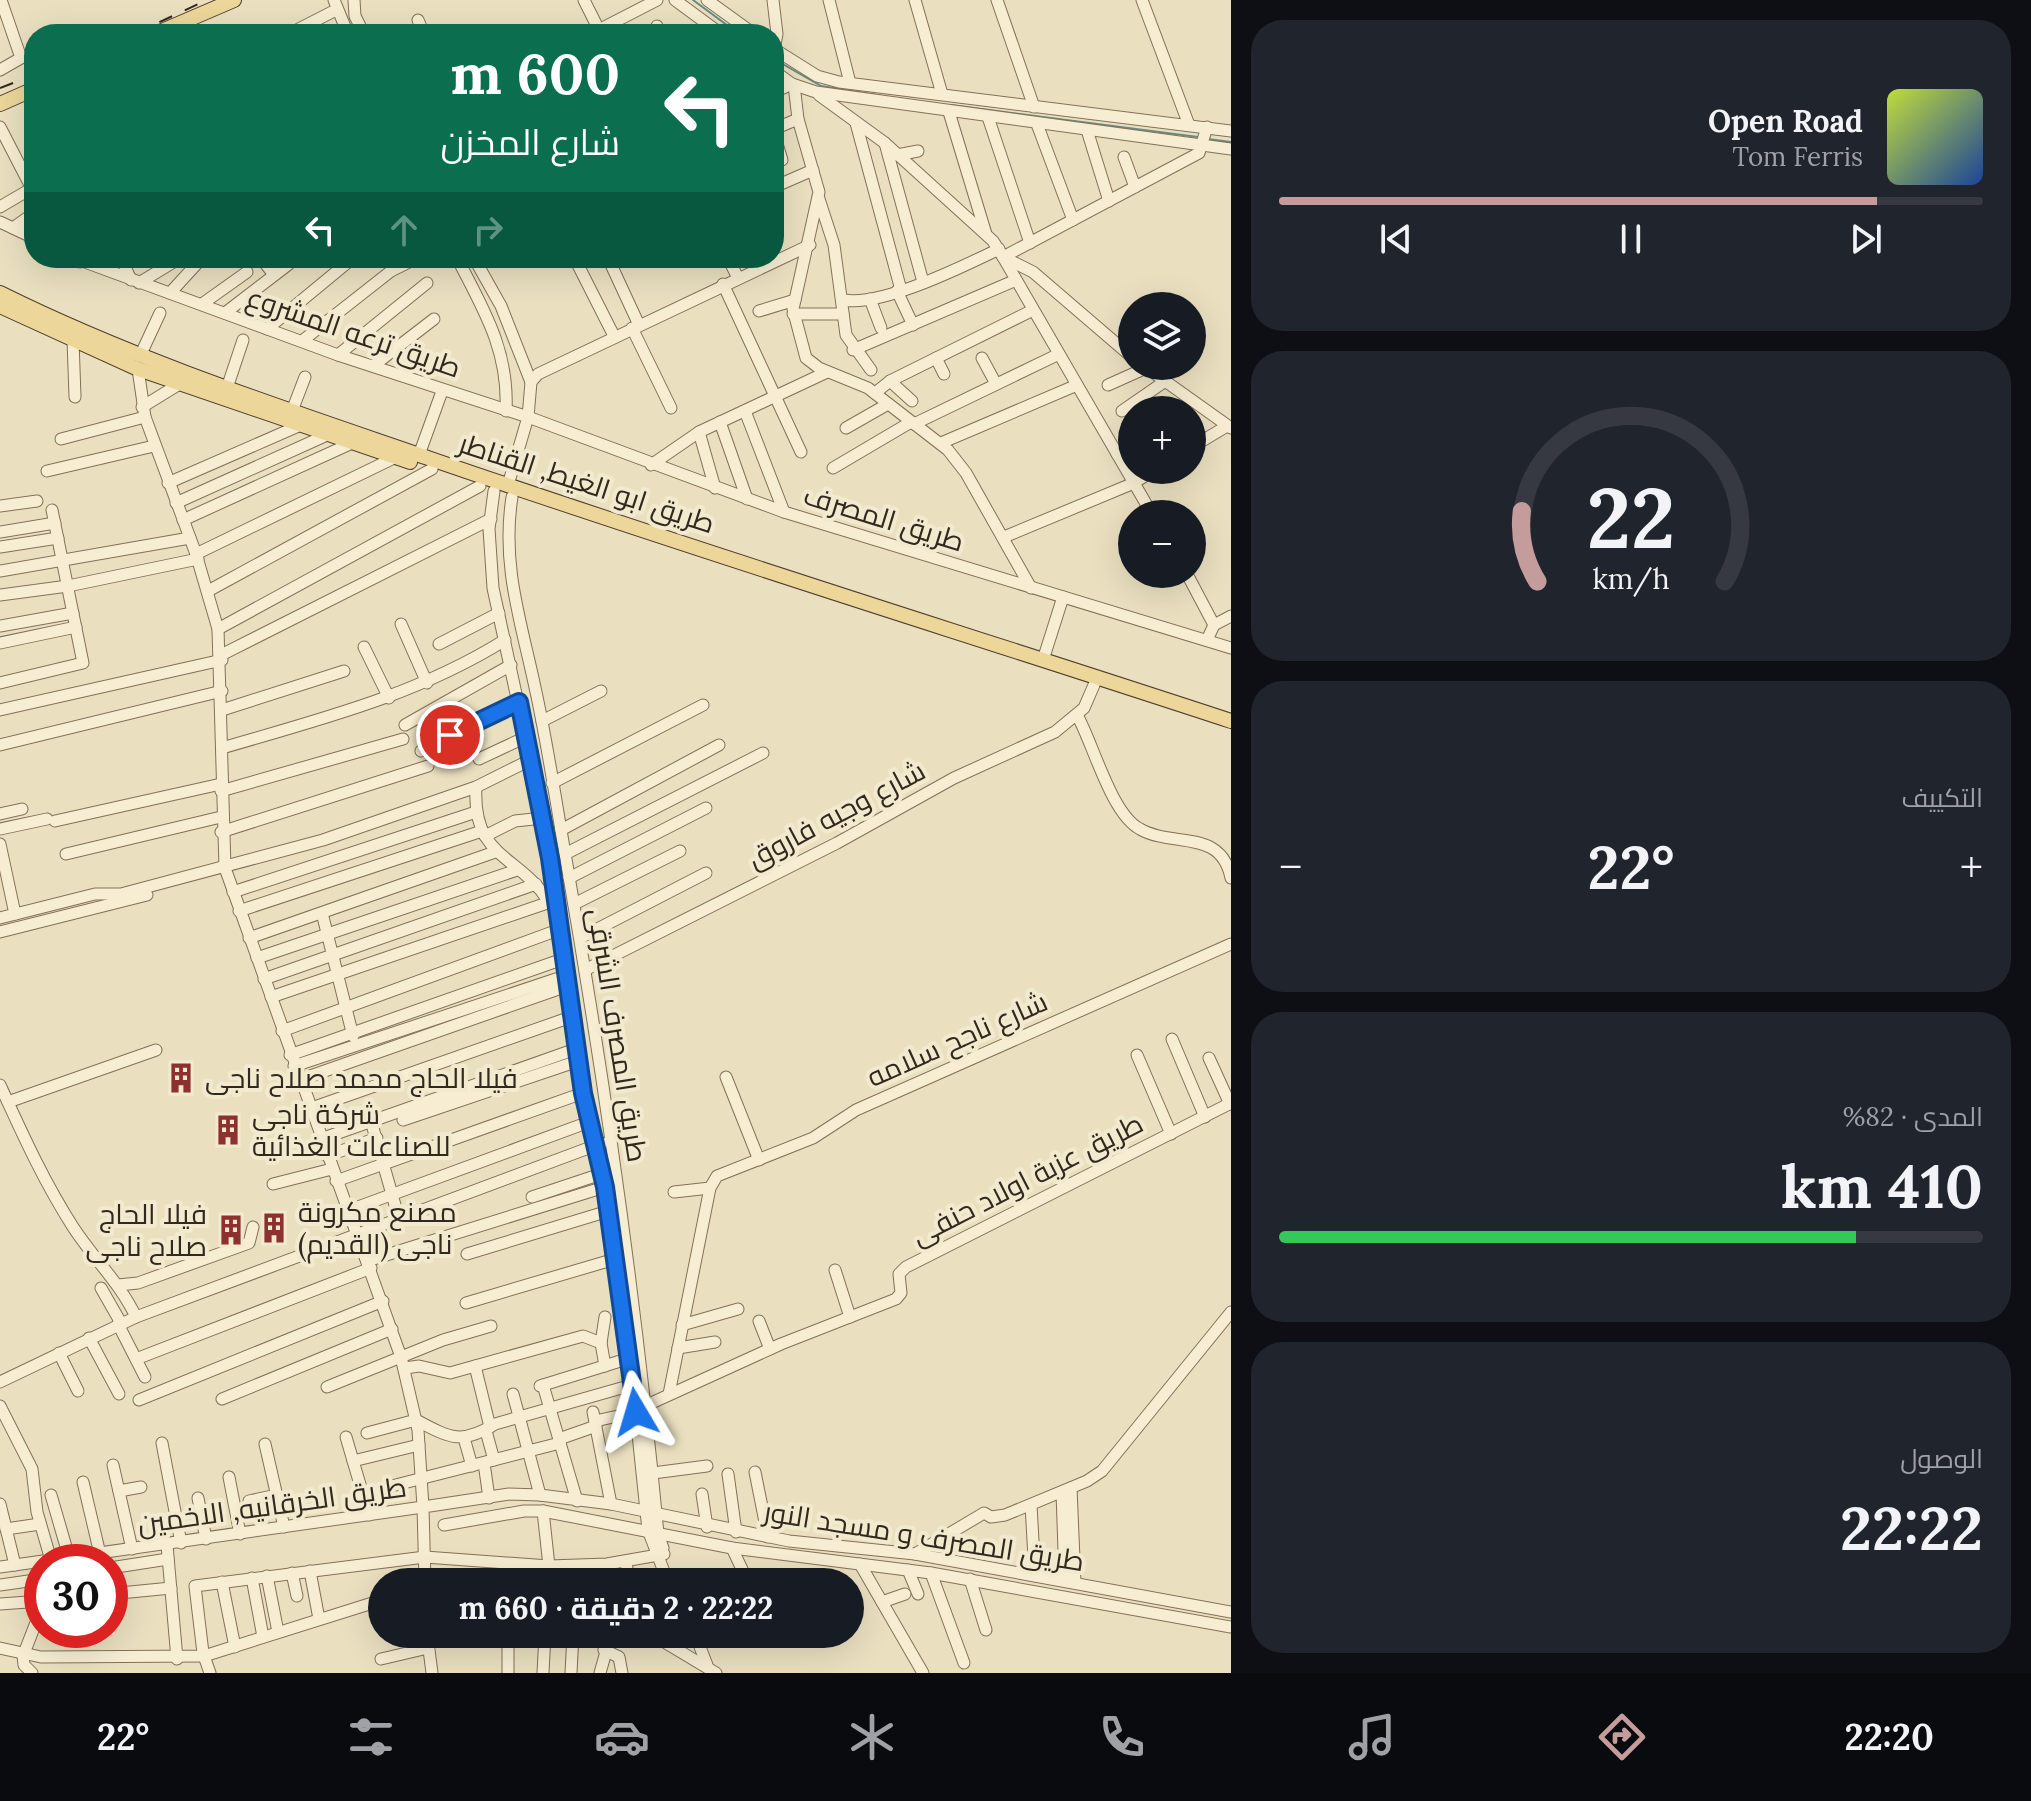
<!DOCTYPE html>
<html lang="ar">
<meta charset="utf-8">
<style>
body{margin:0;font-family:Lora,Cairo,serif;background:#20242c;color:#f1f3f6;direction:rtl;height:100vh;display:flex;flex-direction:column;font-size:30px;white-space:nowrap}
*{box-sizing:border-box;margin:0}
p{font-size:26px;color:#9ea1a6}
.icon{flex:none;width:44px;height:44px;fill:none;stroke:currentColor;stroke-width:2;stroke-linecap:round;stroke-linejoin:round}
.map{position:relative;flex:1;overflow:hidden;direction:ltr}
.drawer{display:flex;flex-direction:column;gap:20px;padding:20px;background:#0d0f14;width:800px}
.drawer>*{flex:none}
.banner{position:absolute;left:24px;top:24px;width:760px;height:244px;border-radius:32px;box-shadow:0 8px 32px #0002;direction:rtl;background:#0b6e4f;color:#fff;overflow:hidden}
.controls{position:absolute;left:1118px;top:292px;display:grid;gap:16px}
.controls a{display:grid;place-items:center;width:88px;height:88px;border-radius:50%;background:#171b24;box-shadow:0 8px 32px #0002;font-size:40px}
.speed{position:absolute;left:24px;top:1544px;display:flex;gap:16px;font-size:40px;font-weight:700;text-align:center}
.speed>*{display:grid;place-content:center;width:104px;height:104px;border-radius:50%;background:#171b24;box-shadow:0 8px 32px #0002;line-height:1}
.speed .limit{border:12px solid #d22;background:#fff;color:#111}
.pin{position:absolute;display:grid;place-items:center;width:68px;height:68px;color:#fff;margin:-34px;border:4px solid #fff;border-radius:50%;box-shadow:0 2px 8px #0007}
.me{position:absolute;width:88px;margin:-44px;rotate:353deg;stroke-linejoin:round;filter:drop-shadow(0 0 6px #0008)}
.turn{display:flex;align-items:center;gap:28px;height:168px;padding:0 32px;font-size:36px}
.turn .icon{width:104px;height:104px;stroke-width:2.5}
.turn b{display:block;font-size:56px;line-height:68px}
.lanes{display:flex;align-items:center;height:76px;padding:0 32px;background:#0003;justify-content:center;gap:40px;direction:ltr}
.lanes .off{opacity:.35}
.big{font-size:60px;font-weight:700;line-height:1.1}
.drawer .card{flex:1;display:flex;flex-direction:column;justify-content:center;gap:12px;min-width:0;padding:0 28px;border-radius:32px;background:#20242c}
.drawer .dial{align-items:center;gap:0}
.dial svg{height:208px;overflow:visible;fill:none;stroke:#363941;stroke-width:7;stroke-linecap:round;text-anchor:middle}
.dial text{fill:#f1f3f6;stroke:none}
.song{display:flex;align-items:center;gap:24px}
.cover{width:96px;height:96px;border-radius:12px;background:linear-gradient(135deg,hsl(70 70% 55%),hsl(220 70% 35%))}
.played{height:8px;border-radius:4px;background:linear-gradient(90deg,#c49c9c 85%,#363941 85%)}
.keys{display:flex;justify-content:space-around;direction:ltr}
.heat{display:flex;justify-content:space-between;align-items:center;font-size:44px;direction:ltr}
.charge{height:12px;border-radius:6px;background:linear-gradient(90deg,#34c759 82%,#363941 0)}
.trip{position:absolute;left:368px;top:1568px;width:496px;height:80px;border-radius:40px;background:#171b24;box-shadow:0 8px 32px #0002;font-weight:700;line-height:80px;text-align:center;direction:rtl}
.menu{display:flex;height:128px;justify-content:space-around;align-items:center;background:#090b0e;color:#9ea1a6}
.menu .icon{width:56px;height:56px}
.menu .on{color:#c49c9c}
.menu b{font-size:36px;color:#f1f3f6}
main{display:flex;flex:1;min-height:0}
.map>svg:first-child{display:block}
.lines{fill:none;stroke-linecap:round;stroke-linejoin:round}
.stream{stroke:#6b8a83;stroke-width:2}
.canal{stroke:#a3bdb6;stroke-width:8}
.minor-casing{stroke:#827159;stroke-width:13}
.major-casing{stroke:#503f2e;stroke-width:16}
.minor{stroke:#f6edd2;stroke-width:11}
.major{stroke:#ecd699;stroke-width:14}
.rail{stroke:#33281d;stroke-width:2;stroke-dasharray:14 14;stroke-linecap:butt}
.route-casing{stroke:#114b97;stroke-width:20}
.route{stroke:#1a73e8;stroke-width:14}
.labels{text-anchor:middle;stroke-width:8;stroke-linejoin:round;paint-order:stroke}
.street-label{font-size:28px;fill:#33281d;stroke:#f2eacf}
.poi-label{font-size:28px;fill:#33281d;stroke:#f2eacf;text-anchor:start}
</style>
<main>
<section class="drawer">
<div class="card">
<div class="song"><i class="cover"></i><div><b>Open Road</b><p>Tom Ferris</p></div></div>
<div class="played"></div>
<div class="keys"><svg class="icon" aria-label="previous" viewBox="0 0 24 24"><path d="M18 5L8 12l10 7zM5 5v14"/></svg><svg class="icon" aria-label="pause" viewBox="0 0 24 24"><path d="M8 5v14M16 5v14"/></svg><svg class="icon" aria-label="next" viewBox="0 0 24 24"><path d="M6 5l10 7-10 7zM19 5v14"/></svg></div>
</div>
<div class="card dial"><svg viewBox="0 0 100 80">
<path d="M14 69A42 42 0 1 1 86 69"/>
<path d="M14 69A42 42 0 0 1 8 42" stroke="#c49c9c"/>
<text x="50" y="56" font-size="32" font-weight="700">22</text>
<text x="50" y="72" font-size="11">km/h</text>
</svg></div>
<div class="card"><p>التكييف</p>
<div class="heat"><a>−</a><b class="big">22°</b><a>+</a></div>
</div>
<div class="card"><p>المدى · 82%</p><b class="big">410 km</b><div class="charge"></div></div>
<div class="card"><p>الوصول</p><b class="big">22:22</b></div>
</section>
<div class="map">
<svg width="1231" height="1673" viewBox="0 0 1231 1673">
<rect width="100%" height="100%" fill="#eae0c0"/>
<g class="lines">
<g class="stream">
<path d="M693,0L739,34"/>
<path d="M774,59L821,86L877,95"/>
<path d="M951,105L1198,137"/>
<path d="M1208,139L1231,142"/>
</g>
<path class="canal" d="M63,258L80,265"/>
<g class="minor-casing">
<g id="minor">
<path d="M334,0L348,34"/>
<path d="M354,0L355,16L364,34"/>
<path d="M584,0L599,30"/>
<path d="M675,0L721,34"/>
<path d="M707,0L754,34"/>
<path d="M773,0L777,34L774,50"/>
<path d="M829,0L850,83"/>
<path d="M915,0L942,94"/>
<path d="M997,0L1034,107"/>
<path d="M1142,0L1189,125"/>
<path d="M418,20L424,34"/>
<path d="M657,26L660,34"/>
<path d="M289,34L336,10"/>
<path d="M591,34L657,0"/>
<path d="M774,49L817,76L839,82L1231,131"/>
<path d="M0,70L21,58L1,0"/>
<path d="M774,71L792,84L816,92L1231,149"/>
<path d="M794,85L798,119L819,192L793,309L806,358L819,368L868,388L948,450L966,473L1031,588"/>
<path d="M774,92L792,84"/>
<path d="M819,95L885,143L993,241L1003,257L1033,272L1132,357"/>
<path d="M949,112L986,234"/>
<path d="M988,117L1030,243"/>
<path d="M856,123L901,290"/>
<path d="M1037,124L1073,220"/>
<path d="M0,127L32,189"/>
<path d="M774,129L798,119"/>
<path d="M1087,130L1109,201"/>
<path d="M774,134L782,160"/>
<path d="M885,143L923,282"/>
<path d="M897,155L918,151"/>
<path d="M1124,157L1135,187"/>
<path d="M774,187L813,170"/>
<path d="M819,199L834,245L846,335L871,370"/>
<path d="M0,207L34,187"/>
<path d="M0,222L34,238"/>
<path d="M13,228L34,213"/>
<path d="M74,258L338,355L528,417L784,512L1231,648"/>
<path d="M121,258L131,280"/>
<path d="M261,258L274,275"/>
<path d="M324,258L326,260"/>
<path d="M457,258C484,310 509,351 506,411"/>
<path d="M474,258L501,306L531,382"/>
<path d="M608,258L639,325"/>
<path d="M728,258L738,278"/>
<path d="M575,259L614,336"/>
<path d="M139,283L180,258"/>
<path d="M723,284L801,452"/>
<path d="M897,291L913,325"/>
<path d="M170,293L202,258"/>
<path d="M870,299L881,328"/>
<path d="M844,300C881,307 964,266 999,249"/>
<path d="M202,304L247,272"/>
<path d="M759,311L795,300"/>
<path d="M225,313L289,264"/>
<path d="M793,314H843"/>
<path d="M632,328L671,408"/>
<path d="M267,329L353,258"/>
<path d="M73,340L75,397"/>
<path d="M302,341L391,271L417,258"/>
<path d="M853,350L1016,280"/>
<path d="M338,355L427,283"/>
<path d="M140,356L160,313"/>
<path d="M936,358L944,374"/>
<path d="M982,358L996,384"/>
<path d="M373,366L434,319"/>
<path d="M1144,366L1231,428"/>
<path d="M890,381L912,401"/>
<path d="M1108,385L1146,368"/>
<path d="M227,388L243,340"/>
<path d="M875,393L890,381L1033,310"/>
<path d="M142,407L181,383"/>
<path d="M292,411L305,377"/>
<path d="M745,411L784,512"/>
<path d="M1122,411L1164,382"/>
<path d="M720,422L747,499"/>
<path d="M914,424L1059,354"/>
<path d="M846,428L888,404"/>
<path d="M699,432L715,488"/>
<path d="M61,439L145,417"/>
<path d="M941,443L1077,385"/>
<path d="M1192,447L1227,426"/>
<path d="M1117,454L1132,444"/>
<path d="M419,455L441,394"/>
<path d="M651,465L699,432L827,372"/>
<path d="M833,468L911,422"/>
<path d="M47,471L154,446"/>
<path d="M168,483L303,424"/>
<path d="M508,485L528,417L531,382L538,374L810,245"/>
<path d="M494,491L489,529L493,588L543,818L583,1093L605,1187L630,1358L648,1530L668,1582"/>
<path d="M512,497C501,567 522,624 536,692C548,747 556,803 566,859C605,1082 637,1308 658,1534L663,1548"/>
<path d="M176,503L327,435"/>
<path d="M0,506L37,501"/>
<path d="M1152,514L1003,257L1199,153L1207,127"/>
<path d="M183,520L352,443"/>
<path d="M0,532L55,523"/>
<path d="M1004,537L1134,483L1154,470"/>
<path d="M0,547L58,538"/>
<path d="M196,554L396,457"/>
<path d="M0,571L190,538"/>
<path d="M1187,574L1214,625"/>
<path d="M208,591L432,469"/>
<path d="M0,595L68,586L198,559"/>
<path d="M401,624L427,683"/>
<path d="M0,626L73,613"/>
<path d="M218,629L480,486"/>
<path d="M1207,640L1214,625L1231,616"/>
<path d="M0,643L76,627"/>
<path d="M439,644L499,613"/>
<path d="M364,647L389,698"/>
<path d="M221,655L491,519"/>
<path d="M1043,660L1063,597"/>
<path d="M0,683L83,663L52,510"/>
<path d="M0,710L222,660"/>
<path d="M222,710L344,671"/>
<path d="M1077,715C1093,743 1111,814 1140,829C1173,848 1221,828 1231,878"/>
<path d="M542,721L601,691"/>
<path d="M405,725L511,665"/>
<path d="M0,745L222,691"/>
<path d="M222,748C321,719 417,695 505,640"/>
<path d="M421,751L519,702"/>
<path d="M479,759L526,737"/>
<path d="M552,783L703,705"/>
<path d="M476,787C472,859 519,854 549,902"/>
<path d="M221,791L403,739"/>
<path d="M0,814L22,809"/>
<path d="M55,821L221,784"/>
<path d="M0,829L47,819"/>
<path d="M561,830L719,745"/>
<path d="M221,832L428,766"/>
<path d="M485,836L515,821L543,818"/>
<path d="M0,844L15,914"/>
<path d="M66,854L221,817"/>
<path d="M565,854L763,753"/>
<path d="M569,878L706,808"/>
<path d="M233,892L476,812"/>
<path d="M574,904L680,851"/>
<path d="M239,911L482,831"/>
<path d="M322,913L353,1036"/>
<path d="M0,918L95,894H121L323,840L476,787L530,760"/>
<path d="M0,932L147,895"/>
<path d="M249,938L495,852"/>
<path d="M580,938L706,873"/>
<path d="M257,958L517,870"/>
<path d="M585,970L837,843L954,778L1055,732L1084,708L1094,685"/>
<path d="M264,979L536,884"/>
<path d="M271,997L556,900"/>
<path d="M282,1031L558,930"/>
<path d="M1172,1039L1205,1117"/>
<path d="M290,1055L563,959"/>
<path d="M1137,1055L1171,1134"/>
<path d="M1209,1058L1230,1104"/>
<path d="M294,1066L565,976"/>
<path d="M726,1077L759,1160"/>
<path d="M299,1080L567,986"/>
<path d="M0,1085C23,1135 43,1180 73,1227C93,1258 120,1283 136,1317"/>
<path d="M8,1102L156,1050"/>
<path d="M309,1109L571,1017"/>
<path d="M403,1120L578,1061"/>
<path d="M371,1121L399,1219"/>
<path d="M321,1139L576,1049"/>
<path d="M327,1156L377,1138"/>
<path d="M336,1181L583,1093"/>
<path d="M273,1184L332,1169"/>
<path d="M674,1192L710,1188"/>
<path d="M532,1197L607,1172"/>
<path d="M347,1211L589,1122"/>
<path d="M467,1254L615,1209"/>
<path d="M367,1261L611,1185"/>
<path d="M835,1270L850,1317"/>
<path d="M118,1285L138,1283L249,1243L253,1227"/>
<path d="M101,1288L121,1323"/>
<path d="M466,1303L615,1259"/>
<path d="M759,1321L770,1349"/>
<path d="M118,1324L145,1377"/>
<path d="M682,1325L738,1309"/>
<path d="M89,1338L119,1394"/>
<path d="M678,1348L715,1342"/>
<path d="M59,1353L78,1391"/>
<path d="M136,1359L371,1268"/>
<path d="M475,1366L490,1427"/>
<path d="M605,1366L601,1343L605,1317"/>
<path d="M405,1368L419,1366L450,1373L583,1336L601,1343"/>
<path d="M0,1382L136,1317L602,1143"/>
<path d="M543,1385L577,1501"/>
<path d="M540,1386L630,1358"/>
<path d="M327,1387L443,1340L491,1326"/>
<path d="M513,1394L540,1495"/>
<path d="M669,1394L710,1188L717,1176L813,1138L856,1110L1231,944"/>
<path d="M222,1399L392,1329"/>
<path d="M139,1400L383,1301"/>
<path d="M647,1405L781,1344L896,1299L901,1293L899,1274L906,1267L1231,1103"/>
<path d="M0,1406L32,1469L37,1512L51,1560"/>
<path d="M593,1412L611,1504"/>
<path d="M595,1421L641,1411"/>
<path d="M486,1431L494,1460"/>
<path d="M367,1433L416,1420C450,1438 461,1445 495,1424L632,1385"/>
<path d="M346,1437L369,1515"/>
<path d="M464,1438L472,1466"/>
<path d="M559,1439L596,1426"/>
<path d="M162,1443L181,1543"/>
<path d="M265,1444L284,1527"/>
<path d="M353,1461L419,1445"/>
<path d="M484,1463L489,1498"/>
<path d="M113,1465L132,1549"/>
<path d="M755,1472L768,1537"/>
<path d="M653,1473L707,1466"/>
<path d="M728,1474L736,1532"/>
<path d="M229,1477L240,1534"/>
<path d="M83,1482L100,1554"/>
<path d="M384,1488L560,1443"/>
<path d="M1071,1488L1075,1583"/>
<path d="M119,1491L141,1487"/>
<path d="M1062,1492L1065,1581"/>
<path d="M702,1494L707,1527"/>
<path d="M51,1495L69,1557"/>
<path d="M198,1498L206,1539"/>
<path d="M249,1501L277,1495"/>
<path d="M0,1504L15,1565"/>
<path d="M1031,1505L1035,1576"/>
<path d="M543,1511L549,1566"/>
<path d="M444,1525L524,1511H543L732,1548L931,1573L1231,1627"/>
<path d="M6,1529L40,1524"/>
<path d="M167,1545L177,1659"/>
<path d="M732,1548L748,1582"/>
<path d="M915,1554L984,1513L991,1517L1005,1515L1087,1481L1102,1471L1231,1312"/>
<path d="M626,1562L629,1582"/>
<path d="M860,1564L923,1673"/>
<path d="M526,1565V1582"/>
<path d="M0,1567L423,1507L418,1430L401,1357L225,868L218,629L196,554L145,417L138,369"/>
<path d="M110,1568L168,1559"/>
<path d="M908,1570L918,1594"/>
<path d="M310,1571L319,1619"/>
<path d="M292,1573L297,1596"/>
<path d="M931,1573L964,1663"/>
<path d="M267,1576L278,1632"/>
<path d="M252,1578L263,1637"/>
<path d="M970,1579L986,1630"/>
<path d="M222,1582L235,1647"/>
<path d="M425,1582L423,1507L509,1494L540,1495L611,1504L789,1541L915,1554L1231,1612"/>
<path d="M0,1585L42,1579"/>
<path d="M110,1594L171,1588"/>
<path d="M882,1602L905,1594"/>
<path d="M0,1604L42,1601"/>
<path d="M427,1634L432,1673"/>
<path d="M508,1634V1673"/>
<path d="M651,1634L716,1673"/>
<path d="M695,1634L707,1665"/>
<path d="M0,1648L41,1657L204,1656L382,1600"/>
<path d="M604,1650L619,1657L622,1673"/>
<path d="M23,1656L42,1607"/>
<path d="M23,1656L24,1665L32,1673"/>
<path d="M381,1659L428,1648"/>
<path d="M210,1673L203,1653L195,1586L425,1557L549,1566L607,1564L664,1554"/>
<path d="M543,1673L545,1634"/>
<path d="M571,1673L573,1634"/>
<path d="M600,1673L611,1634"/>
</g>
</g>
<g class="major-casing">
<g id="major">
<path d="M155,34L234,0"/>
<path d="M0,104L34,89"/>
<path d="M0,293C137,361 283,408 428,458C694,550 963,633 1231,721"/>
<path d="M0,306L138,369L410,462"/>
</g>
</g>
<use href="#minor" class="minor"/>
<use href="#major" class="major"/>
<g class="rail">
<path d="M134,34L207,0"/>
<path d="M0,88L34,75"/>
</g>
</g>
<g class="lines">
<g class="route-casing">
<path id="route" d="M450,735L519,702L550,858L583,1093L605,1187L636,1412"/>
</g>
<use href="#route" class="route"/>
</g>
<defs>
<g id="building-bare" transform="scale(2.4)"><path d="M-4-6H4V6H1V3H-1V6H-4ZM-2.5-4.3h1.7v1.8h-1.7ZM.8-4.3h1.7v1.8H.8ZM-2.5-1h1.7V.8h-1.7ZM.8-1h1.7V.8H.8Z" fill="#8d312e" stroke="#f2eacf" stroke-width="2.5" paint-order="stroke"/></g>
</defs>
<g fill-rule="evenodd">
<use href="#building-bare" x="181" y="1078"/>
<use href="#building-bare" x="228" y="1130"/>
<use href="#building-bare" x="274" y="1228"/>
<use href="#building-bare" x="231" y="1230"/>
</g>
<g class="labels">
<g class="street-label">
<text transform="translate(354 332) rotate(19)" y="10">طريق ترعه المشروع</text>
<text transform="translate(587 483) rotate(18)" y="10">طريق ابو الغيط, القناطر</text>
<text transform="translate(884 518) rotate(17)" y="10">طريق المصرف</text>
<text transform="translate(836 814) rotate(-28)" y="10">شارع وجيه فاروق</text>
<text transform="translate(618 1035) rotate(81)" y="10">طريق المصرف الشرقى</text>
<text transform="translate(957 1039) rotate(-24)" y="10">شارع ناجح سلامه</text>
<text transform="translate(1027 1179) rotate(-27)" y="10">طريق عزبة اولاد حنفى</text>
<text transform="translate(272 1505) rotate(-8)" y="10">طريق الخرقانيه, الاخمين</text>
<text transform="translate(924 1536) rotate(9)" y="10">طريق المصرف و مسجد النور</text>
</g>
<g class="poi-label">
<text x="205" y="1088">فيلا الحاج محمد صلاح ناجى</text>
<text x="252" y="1124">شركة ناجى<tspan x="252" dy="32">للصناعات الغذائية</tspan></text>
<text x="298" y="1222">مصنع مكرونة<tspan x="298" dy="32">ناجى (القديم)</tspan></text>
<text x="207" y="1224" text-anchor="end">فيلا الحاج<tspan x="207" dy="32">صلاح ناجى</tspan></text>
</g>
</g>
</svg>
<div class="controls">
<a><svg class="icon" aria-label="layers" viewBox="0 0 24 24"><path d="M12 4l9 5-9 5-9-5zM3 14l9 5 9-5"/></svg></a>
<a>+</a>
<a>−</a>
</div>
<div class="speed"><div class="limit">30</div></div>
<div class="pin" style="left:450px;top:735px;background:#d93025"><svg class="icon" aria-label="arrive" viewBox="0 0 24 24"><path d="M6 21V4h12l-3 4 3 4H6"/></svg></div>
<svg class="me" style="left:636px;top:1412px" viewBox="-20 -20 40 40"><path d="M0-17L14 15 0 8-14 15z" fill="#1a73e8" stroke="#fff" stroke-width="4"/></svg>
<div class="trip">22:22 · 2 دقيقة · 660 m</div>
<div class="banner">
<div class="turn"><svg class="icon" aria-label="left" viewBox="0 0 24 24"><path d="M17 20v-9H6M10 6l-5 5 5 5"/></svg><div><b>600 m</b>شارع المخزن</div></div>
<div class="lanes"><svg class="icon" aria-label="left" viewBox="0 0 24 24"><path d="M17 20v-9H6M10 6l-5 5 5 5"/></svg><svg class="icon off" aria-label="ahead" viewBox="0 0 24 24"><path d="M12 20V5M6 11l6-6 6 6"/></svg><svg class="icon off" aria-label="right" viewBox="0 0 24 24"><path d="M7 20v-9h11M14 6l5 5-5 5"/></svg></div>
</div>
</div>
</main>
<nav class="menu">
<b>22:20</b>
<svg class="icon on" aria-label="directions" viewBox="0 0 24 24"><path d="M12 3l9 9-9 9-9-9zM9 14v-3h6M13 9l2 2-2 2"/></svg>
<svg class="icon" aria-label="music" viewBox="0 0 24 24"><path d="M9 18V5l10-2v13"/><circle cx="6" cy="18" r="3"/><circle cx="16" cy="16" r="3"/></svg>
<svg class="icon" aria-label="phone" viewBox="0 0 24 24"><path d="M5 4h4l2 5-3 2q2 4 5 5l2-3 5 2v4C11 20 4 13 5 4z"/></svg>
<svg class="icon" aria-label="climate" viewBox="0 0 24 24"><path d="M12 3v18M4 7l16 10M4 17L20 7"/></svg>
<svg class="icon" aria-label="car" viewBox="0 0 24 24"><path d="M5 17H2v-5l4-1 3-4h7l3 4 3 1v5h-3M9 17h6M6 11h13"/><circle cx="7" cy="17" r="2"/><circle cx="17" cy="17" r="2"/></svg>
<svg class="icon" aria-label="filters" viewBox="0 0 24 24"><path d="M4 7h16M4 17h16"/><circle cx="9" cy="7" r="2"/><circle cx="15" cy="17" r="2"/></svg>
<b>22°</b>
</nav>
